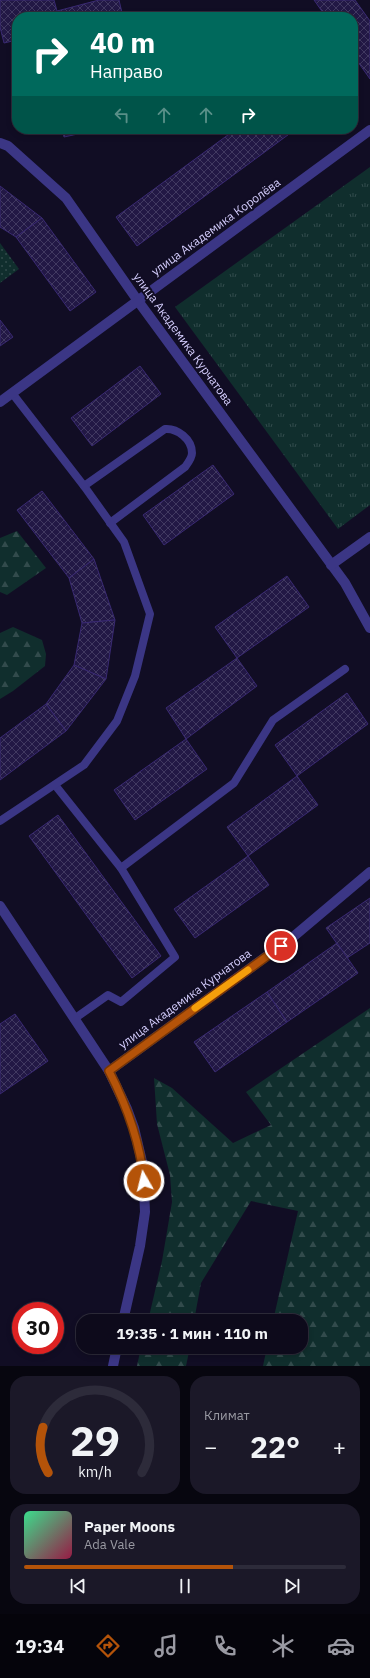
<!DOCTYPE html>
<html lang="ru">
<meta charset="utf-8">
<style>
body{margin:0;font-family:"IBM Plex Sans",sans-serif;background:#1b1828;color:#f1f3f6;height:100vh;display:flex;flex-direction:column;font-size:15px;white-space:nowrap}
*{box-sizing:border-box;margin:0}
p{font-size:13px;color:#9a9aa3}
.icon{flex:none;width:22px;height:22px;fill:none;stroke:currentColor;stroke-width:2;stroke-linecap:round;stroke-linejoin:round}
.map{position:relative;height:1366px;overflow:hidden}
.side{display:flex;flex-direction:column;gap:10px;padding:10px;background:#07060f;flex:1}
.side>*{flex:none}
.top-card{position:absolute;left:12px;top:12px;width:346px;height:122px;border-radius:16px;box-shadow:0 2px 6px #0003,0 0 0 1px #2d2b3a;background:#00695c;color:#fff;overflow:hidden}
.speed{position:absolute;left:12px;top:1302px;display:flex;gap:8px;font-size:20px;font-weight:700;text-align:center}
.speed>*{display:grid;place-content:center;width:52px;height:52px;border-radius:50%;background:#0d0a1b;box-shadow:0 2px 6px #0003,0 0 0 1px #2d2b3a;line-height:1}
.speed .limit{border:6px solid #d22;background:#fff;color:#111}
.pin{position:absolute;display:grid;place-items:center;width:34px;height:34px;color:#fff;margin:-17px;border:2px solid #fff;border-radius:50%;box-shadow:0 1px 4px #0007}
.me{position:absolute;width:44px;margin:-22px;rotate:352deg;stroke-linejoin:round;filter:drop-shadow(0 0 3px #0008)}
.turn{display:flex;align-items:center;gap:14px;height:84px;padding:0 12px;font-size:18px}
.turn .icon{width:52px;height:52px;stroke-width:2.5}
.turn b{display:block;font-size:28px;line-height:34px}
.lanes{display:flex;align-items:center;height:38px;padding:0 12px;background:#0003;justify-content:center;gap:20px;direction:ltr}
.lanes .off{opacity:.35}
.big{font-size:30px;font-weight:800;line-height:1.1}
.side .card{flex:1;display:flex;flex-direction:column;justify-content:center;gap:6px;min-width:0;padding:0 14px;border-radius:16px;background:#1b1828}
.side .dial{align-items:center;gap:0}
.dial svg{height:104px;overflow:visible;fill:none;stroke:#2d2b3a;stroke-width:7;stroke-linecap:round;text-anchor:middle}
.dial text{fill:#f1f3f6;stroke:none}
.song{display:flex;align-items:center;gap:12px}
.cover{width:48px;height:48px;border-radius:6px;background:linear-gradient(135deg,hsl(150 70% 55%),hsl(340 70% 35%))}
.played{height:4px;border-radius:2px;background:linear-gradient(90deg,#b45309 65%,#2d2b3a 65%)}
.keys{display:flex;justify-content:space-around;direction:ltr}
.heat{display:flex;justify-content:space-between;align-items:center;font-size:22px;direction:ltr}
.side .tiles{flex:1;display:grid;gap:10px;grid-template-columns:1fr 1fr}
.card:last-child{grid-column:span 2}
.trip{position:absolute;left:76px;top:1314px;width:232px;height:40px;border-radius:16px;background:#0d0a1b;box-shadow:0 2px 6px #0003,0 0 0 1px #2d2b3a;font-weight:800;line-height:40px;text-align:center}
.tab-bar{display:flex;height:64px;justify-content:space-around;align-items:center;background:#05040b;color:#9a9aa3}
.tab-bar .icon{width:28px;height:28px}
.tab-bar .active{color:#b45309}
.tab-bar b{font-size:18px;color:#f1f3f6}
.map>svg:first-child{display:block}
.grass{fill:url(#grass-dots)}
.forest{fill:url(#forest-firs)}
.park{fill:url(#park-tufts)}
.building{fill:url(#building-cross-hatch);stroke:#392972}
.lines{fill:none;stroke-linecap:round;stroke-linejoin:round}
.lane{stroke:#3b3685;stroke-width:8}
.street{stroke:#3b3685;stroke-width:10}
.route-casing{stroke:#753606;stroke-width:10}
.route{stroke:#b45309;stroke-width:7}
.slow{stroke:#f59e0b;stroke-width:7}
.labels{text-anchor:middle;stroke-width:4;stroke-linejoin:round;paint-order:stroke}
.street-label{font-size:12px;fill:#d6cfff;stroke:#110d24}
</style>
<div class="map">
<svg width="370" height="1366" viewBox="0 0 370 1366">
<defs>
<pattern id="grass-dots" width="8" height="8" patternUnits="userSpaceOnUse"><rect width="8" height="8" fill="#102e2d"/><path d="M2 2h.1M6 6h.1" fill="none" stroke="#324b4c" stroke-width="1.8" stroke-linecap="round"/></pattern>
<pattern id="forest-firs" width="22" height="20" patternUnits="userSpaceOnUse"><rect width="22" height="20" fill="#102e2d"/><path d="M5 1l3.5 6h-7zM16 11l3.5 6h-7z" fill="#324b4c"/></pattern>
<pattern id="park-tufts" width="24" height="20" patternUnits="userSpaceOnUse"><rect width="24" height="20" fill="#102e2d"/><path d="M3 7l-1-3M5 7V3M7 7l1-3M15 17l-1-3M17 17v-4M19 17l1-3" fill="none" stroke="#324b4c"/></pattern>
<pattern id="building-cross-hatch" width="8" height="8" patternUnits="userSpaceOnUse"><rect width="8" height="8" fill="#221845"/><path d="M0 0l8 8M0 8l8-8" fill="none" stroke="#413961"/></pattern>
</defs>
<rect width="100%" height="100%" fill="#110d24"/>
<path class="grass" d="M0,243L19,269L0,283Z"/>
<g class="forest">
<path d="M17,531L46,568L7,595L0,592V538Z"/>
<path d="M13,627L42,640L46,654L45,666L13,691L0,699V633Z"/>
<path d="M370,1008V1366H263L267,1347H301V1321H273L298,1211L251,1201L201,1283L194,1321H148L162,1261L172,1202L170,1175L157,1124L154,1078L172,1088L233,1143L271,1125L246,1092Z"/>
<path d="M141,1347H190L186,1366H137Z"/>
</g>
<path class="park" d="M370,167V505L338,529L175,307Z"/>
<g class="building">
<path d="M0,0H54L57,11L99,0H119L123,17H17V40L4,43L0,27Z"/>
<path d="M314,0H355L370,21V79L353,55V17H326Z"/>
<path d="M62,129H96V130L64,137Z"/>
<path d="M236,129H296L137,246L116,217Z"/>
<path d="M0,186L42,218L16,237L0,227Z"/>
<path d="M42,218L96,292L70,311L16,237Z"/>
<path d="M0,320L13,337L0,346Z"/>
<path d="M140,366L161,394L92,446L71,418Z"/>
<path d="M213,465L234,494L164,545L143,515Z"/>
<path d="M42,491L94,559L69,578L17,510Z"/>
<path d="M94,559L115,620L82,623L69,578Z"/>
<path d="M287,576L309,607L237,658L215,627Z"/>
<path d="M115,620L106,679L74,665L82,623Z"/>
<path d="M237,658L257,686L186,739L166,708Z"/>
<path d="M74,665L106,679L66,731L46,704Z"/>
<path d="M347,693L368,724L297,776L275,745Z"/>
<path d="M46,704L66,731L0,780V738Z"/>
<path d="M186,739L207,769L135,820L114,790Z"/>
<path d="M297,776L318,805L248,856L227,827Z"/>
<path d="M58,815L161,956L132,978L29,836Z"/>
<path d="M248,856L269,885L195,938L174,909Z"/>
<path d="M370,898V943L347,958L326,928Z"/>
<path d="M337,943L358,973L287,1022L267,992Z"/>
<path d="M267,992L287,1022L215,1072L194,1042Z"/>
<path d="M15,1014L48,1061L0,1094V1024Z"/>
</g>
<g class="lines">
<g class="lane">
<path d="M84,486L165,429C177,428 192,439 192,453C192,458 188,463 185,467L110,523"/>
<path d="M55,785L121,868L234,783L273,720L345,669"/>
<path d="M0,821L84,765L117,721L135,676L150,614L124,542L84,486L12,393"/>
<path d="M74,1019L108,995L121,1002L175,957L121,868"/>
</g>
<g class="street">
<path d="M0,143L8,146L66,198L138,301L345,583L370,628"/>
<path d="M0,402L370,130"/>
<path d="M331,565L370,537"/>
<path d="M0,906L109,1071L127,1109L134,1128L143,1166L145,1212L140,1246L123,1321"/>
<path d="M109,1071L293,937L370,872"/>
<path d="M113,1366L117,1347"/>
</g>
</g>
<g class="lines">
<g class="route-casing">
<path id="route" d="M144,1181C140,1141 127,1106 109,1071L281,946"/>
</g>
<use href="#route" class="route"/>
<path class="slow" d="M195,1008L248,970"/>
</g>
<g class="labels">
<g class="street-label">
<text transform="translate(216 227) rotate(-36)" y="4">улица Академика Королёва</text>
<text transform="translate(183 339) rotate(54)" y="4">улица Академика Курчатова</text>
<text transform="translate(185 999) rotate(-36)" y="4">улица Академика Курчатова</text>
</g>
</g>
</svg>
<div class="speed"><div class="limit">30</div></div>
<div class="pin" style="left:281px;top:946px;background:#d93025"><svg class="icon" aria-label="arrive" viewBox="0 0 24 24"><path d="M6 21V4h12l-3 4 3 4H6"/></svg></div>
<svg class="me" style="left:144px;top:1181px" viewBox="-20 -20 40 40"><circle r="17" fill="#b45309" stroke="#fff" stroke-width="3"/><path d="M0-11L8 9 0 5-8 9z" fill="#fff"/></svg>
<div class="trip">19:35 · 1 мин · 110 m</div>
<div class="top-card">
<div class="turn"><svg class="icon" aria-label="right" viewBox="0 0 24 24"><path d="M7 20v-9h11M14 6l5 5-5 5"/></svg><div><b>40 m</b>Направо</div></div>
<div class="lanes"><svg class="icon off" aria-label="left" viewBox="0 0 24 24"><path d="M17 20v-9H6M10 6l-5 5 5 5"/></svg><svg class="icon off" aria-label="ahead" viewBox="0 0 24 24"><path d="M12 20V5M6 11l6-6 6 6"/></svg><svg class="icon off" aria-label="ahead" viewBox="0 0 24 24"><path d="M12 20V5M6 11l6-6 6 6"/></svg><svg class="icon" aria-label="right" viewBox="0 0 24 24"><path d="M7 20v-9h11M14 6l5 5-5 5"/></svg></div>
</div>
</div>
<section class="side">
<div class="tiles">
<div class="card dial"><svg viewBox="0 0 100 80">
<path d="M14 69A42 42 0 1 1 86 69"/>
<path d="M14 69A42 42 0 0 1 10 34" stroke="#b45309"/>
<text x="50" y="56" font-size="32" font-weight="700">29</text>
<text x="50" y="72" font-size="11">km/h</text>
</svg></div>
<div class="card"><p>Климат</p>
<div class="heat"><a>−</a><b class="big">22°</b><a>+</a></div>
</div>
<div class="card">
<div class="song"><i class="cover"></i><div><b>Paper Moons</b><p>Ada Vale</p></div></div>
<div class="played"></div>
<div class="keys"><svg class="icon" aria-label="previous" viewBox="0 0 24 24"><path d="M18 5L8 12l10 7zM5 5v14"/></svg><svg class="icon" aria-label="pause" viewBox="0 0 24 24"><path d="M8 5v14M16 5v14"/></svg><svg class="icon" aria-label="next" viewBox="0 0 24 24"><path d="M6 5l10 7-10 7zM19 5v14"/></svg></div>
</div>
</div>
</section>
<nav class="tab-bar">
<b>19:34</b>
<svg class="icon active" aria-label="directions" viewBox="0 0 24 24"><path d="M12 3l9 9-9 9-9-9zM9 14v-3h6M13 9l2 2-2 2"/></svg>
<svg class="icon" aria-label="music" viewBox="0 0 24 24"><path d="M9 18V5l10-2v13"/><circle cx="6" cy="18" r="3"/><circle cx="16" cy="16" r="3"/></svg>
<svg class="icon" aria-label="phone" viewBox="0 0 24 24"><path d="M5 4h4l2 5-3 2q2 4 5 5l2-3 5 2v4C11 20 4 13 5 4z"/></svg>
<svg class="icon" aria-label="climate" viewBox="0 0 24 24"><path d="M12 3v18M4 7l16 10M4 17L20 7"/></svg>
<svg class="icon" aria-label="car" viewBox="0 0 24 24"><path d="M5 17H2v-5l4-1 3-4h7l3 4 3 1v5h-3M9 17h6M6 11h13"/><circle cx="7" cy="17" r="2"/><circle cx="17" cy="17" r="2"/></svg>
</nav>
